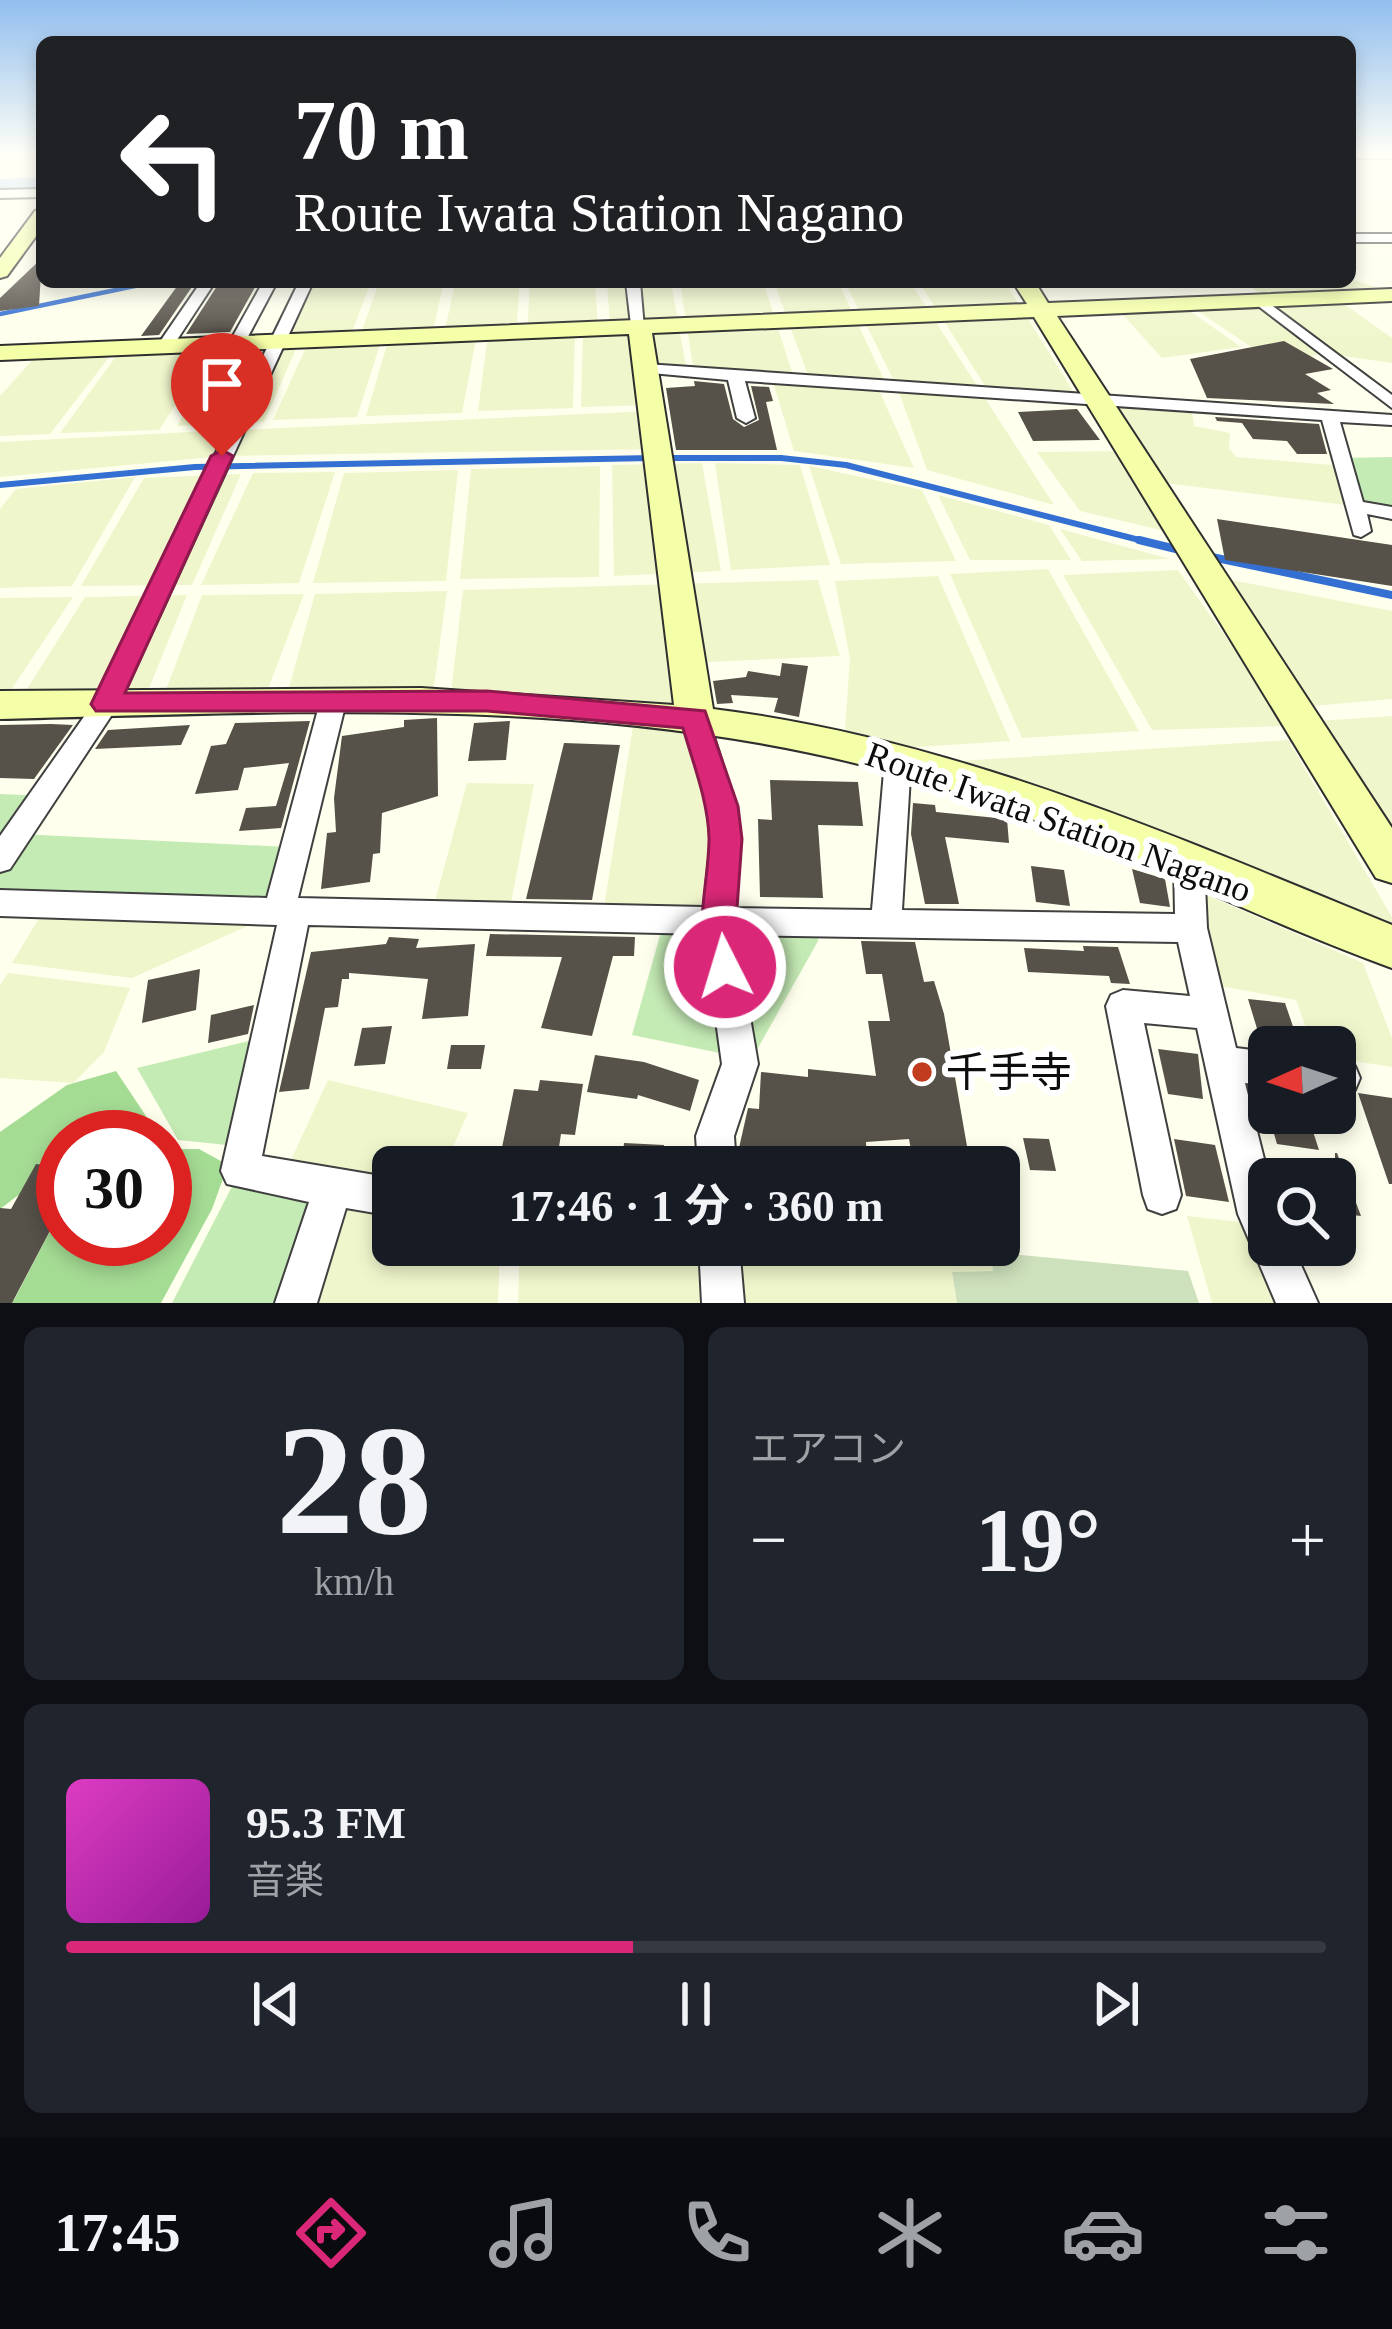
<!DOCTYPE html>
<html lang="ja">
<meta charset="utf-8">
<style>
body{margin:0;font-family:"Times New Roman","Noto Sans JP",serif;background:#20242c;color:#f1f3f6;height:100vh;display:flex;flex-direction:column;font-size:45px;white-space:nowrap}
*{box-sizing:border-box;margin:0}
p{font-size:39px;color:#9ea1a6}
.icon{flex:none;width:66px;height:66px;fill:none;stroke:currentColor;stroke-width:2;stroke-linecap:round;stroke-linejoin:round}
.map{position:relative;height:1303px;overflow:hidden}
.panel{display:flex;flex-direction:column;gap:24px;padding:24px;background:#0d0f14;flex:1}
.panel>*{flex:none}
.guide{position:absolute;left:36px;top:36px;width:1320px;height:252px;border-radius:18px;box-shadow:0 6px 18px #0003;background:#202124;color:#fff;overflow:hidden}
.needle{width:78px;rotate:267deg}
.fabs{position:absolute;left:1248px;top:1026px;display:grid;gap:24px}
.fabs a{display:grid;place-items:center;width:108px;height:108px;border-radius:18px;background:#171b24;box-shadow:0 6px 18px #0003;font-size:60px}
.speed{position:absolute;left:36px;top:1110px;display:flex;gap:24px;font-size:60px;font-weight:700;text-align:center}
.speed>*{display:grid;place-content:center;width:156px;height:156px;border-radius:50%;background:#171b24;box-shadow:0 6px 18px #0003;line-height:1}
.speed .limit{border:18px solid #d22;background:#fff;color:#111}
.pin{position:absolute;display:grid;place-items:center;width:102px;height:102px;color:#fff;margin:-123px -51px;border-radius:50% 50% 50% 0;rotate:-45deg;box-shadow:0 0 12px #0007}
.pin .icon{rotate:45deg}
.me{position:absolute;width:132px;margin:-66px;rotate:355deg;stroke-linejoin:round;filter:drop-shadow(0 0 9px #0008)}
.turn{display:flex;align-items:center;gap:42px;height:252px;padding:0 60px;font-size:54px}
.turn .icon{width:156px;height:156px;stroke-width:2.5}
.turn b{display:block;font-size:84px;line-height:102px}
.big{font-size:90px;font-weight:700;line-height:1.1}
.panel .card{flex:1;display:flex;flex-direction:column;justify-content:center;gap:18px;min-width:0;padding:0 42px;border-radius:18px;background:#20242c}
.panel .dial{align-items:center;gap:0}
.dial b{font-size:156px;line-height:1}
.song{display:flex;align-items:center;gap:36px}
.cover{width:144px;height:144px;border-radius:18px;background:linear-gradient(135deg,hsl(310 70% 55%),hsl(300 70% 35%))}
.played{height:12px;border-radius:6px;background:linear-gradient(90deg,#db2777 45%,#363941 45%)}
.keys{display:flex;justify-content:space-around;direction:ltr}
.heat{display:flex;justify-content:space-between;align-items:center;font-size:66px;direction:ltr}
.panel .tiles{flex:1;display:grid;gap:24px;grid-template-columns:1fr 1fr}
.card:last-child{grid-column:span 2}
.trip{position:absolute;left:372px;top:1146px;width:648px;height:120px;border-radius:18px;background:#171b24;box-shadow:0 6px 18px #0003;font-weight:700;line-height:120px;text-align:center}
.tab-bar{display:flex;height:192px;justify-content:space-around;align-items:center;background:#090b0e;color:#9ea1a6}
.tab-bar .icon{width:84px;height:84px}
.tab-bar .on{color:#db2777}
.tab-bar b{font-size:54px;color:#f1f3f6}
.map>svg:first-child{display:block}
.farmland{fill:#f0f6cc}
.green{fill:#c5ebb5}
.forest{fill:#a5dc94}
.cemetery{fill:#cee1bd}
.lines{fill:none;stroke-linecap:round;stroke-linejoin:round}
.stream-far2{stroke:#3470d2;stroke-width:4.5}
.stream-far1{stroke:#3470d2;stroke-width:6}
.stream{stroke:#3470d2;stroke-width:8}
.river{fill:#b0cdf8;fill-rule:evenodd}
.building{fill:#565149}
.street-casing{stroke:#404040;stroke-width:4}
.secondary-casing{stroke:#2f2f2f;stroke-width:4}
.street{fill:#fff;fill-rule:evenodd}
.secondary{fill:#f5ffa8;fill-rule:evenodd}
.route{fill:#db2777;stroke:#8e194d;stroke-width:3}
.poi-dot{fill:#c23c20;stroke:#fff;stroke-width:4.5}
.labels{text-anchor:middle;stroke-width:12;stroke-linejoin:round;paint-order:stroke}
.street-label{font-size:36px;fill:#0d0d0d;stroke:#fff}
.near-poi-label{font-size:42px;fill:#0d0d0d;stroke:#fff;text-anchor:start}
</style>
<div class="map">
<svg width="1392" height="1303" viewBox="0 0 1392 1303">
<rect width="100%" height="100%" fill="#ffffed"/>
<g class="farmland">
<path d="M1350,279L1392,292L1333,296L1392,338V363L1323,353L1285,363L1256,350L1190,306L1266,298L1245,282Z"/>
<path d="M306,282H371L350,337L276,340Z"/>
<path d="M379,282H444L432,335H444L455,282H520L516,332H527L530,282H595L598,327H610L607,282H671L687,372L646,369L650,405L581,407L583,329L575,330L573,408L478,411L488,334H477L462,413L366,416L389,338H382L357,417L273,420L309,341L359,339Z"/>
<path d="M680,282H763L795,381H810L774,282H838L888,388H878L914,468L794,451L772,379L694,373Z"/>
<path d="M845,282H910L1054,505L927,470L897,387Z"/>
<path d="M919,282H1005L1078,399L989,392Z"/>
<path d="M1184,307L1241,347L1162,358L1118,309Z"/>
<path d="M299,342L264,422L177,426L223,346Z"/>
<path d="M213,347L159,430L60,433L120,351Z"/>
<path d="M113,352L50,434L0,436V396L37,355Z"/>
<path d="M1112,404L1192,411L1194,426L1230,433L1229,448L1236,457L1343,466L1354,506L1164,483Z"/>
<path d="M652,411L657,449L222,456L237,430Z"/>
<path d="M228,430L213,457L0,477V442Z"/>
<path d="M1130,451L1182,535L1080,511L1037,452Z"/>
<path d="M702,463L721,571L614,576L612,465Z"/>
<path d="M715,463L800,465L830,565L731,570Z"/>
<path d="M600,466L599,577L460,579L471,469Z"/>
<path d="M809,466L922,490L956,561L841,564Z"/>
<path d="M458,470L446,581L313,583L344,473Z"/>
<path d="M335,472L299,583L201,585L253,473Z"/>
<path d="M241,474L192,585L81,586L144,478Z"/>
<path d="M135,477L72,586L0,588V509L16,489Z"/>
<path d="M938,495L1049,525L1071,560H970Z"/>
<path d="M1060,529L1170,559L1082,561Z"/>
<path d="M1048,569L1139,731L1022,738L950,574Z"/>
<path d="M1178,570L1289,726L1152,730L1063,575Z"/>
<path d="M938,576L1010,741L887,749L845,731L850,658L835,581Z"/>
<path d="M1226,579L1392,611V699L1312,706Z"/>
<path d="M818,580L840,656L687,663L718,796V922L602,919L635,714L450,701L463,590Z"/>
<path d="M447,591L432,701L285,702L315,594Z"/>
<path d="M304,594L263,702L161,703L202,595Z"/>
<path d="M187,595L143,703L17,705L85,597Z"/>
<path d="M73,597L1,705H0V598Z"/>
<path d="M1392,716V853L1318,721Z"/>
<path d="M1288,740L1392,917V927L946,762Z"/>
<path d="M467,783L534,784L508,918L431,916Z"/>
<path d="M1202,893L1363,963L1392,1038V1067L1335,1058V1047H1313L1296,1000L1204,983Z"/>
<path d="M47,905L279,912L132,978L12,963Z"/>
<path d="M8,973L130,988L104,1052L73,1083L0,1078V985Z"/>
<path d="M328,1080L468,1113L444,1167H393V1182L290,1162Z"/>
<path d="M333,1187L393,1197V1245H500L498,1303H300Z"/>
<path d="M1187,1216L1249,1223L1285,1303H1212Z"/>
<path d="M520,1245H705L709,1303H518Z"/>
<path d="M739,1245H989L994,1271L952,1272L957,1303H743Z"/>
</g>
<g class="green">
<path d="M1392,457V512L1354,506L1341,458Z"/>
<path d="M0,794L44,796L19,834L288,847L279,912L0,903V860L16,834L0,835Z"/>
<path d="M664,921L735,927L819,923L818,941L754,1055L739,1057L632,1035Z"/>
<path d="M269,1036L246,1147L178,1140L137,1068Z"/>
<path d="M240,1171L333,1187L296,1303H172Z"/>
</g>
<g class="forest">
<path d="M116,1071L160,1137H63V1169H53L0,1209V1132L67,1085Z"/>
<path d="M179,1149H199L228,1165L212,1209L161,1303H0V1299L14,1300L63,1206V1239H165V1161Z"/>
</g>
<path class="cemetery" d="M991,1252L1188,1271L1199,1303H957L952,1272L993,1271Z"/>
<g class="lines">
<path class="stream-far2" d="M0,314L154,282"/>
<g class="stream-far1">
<path d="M667,458H781L846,465L1151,543"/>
<path d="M0,485L195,467L652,458"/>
</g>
<g class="stream">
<path d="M1139,540L1180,550"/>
<path d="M1207,556L1392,595"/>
</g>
<path class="river" d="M42,177V189L0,191V179Z"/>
</g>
<g class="building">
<path d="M42,258L39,306L0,311V298Z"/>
<path d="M258,282L230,332L186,334L219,283Z"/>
<path d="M194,284L159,335L141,336L178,285Z"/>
<path d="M1284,341L1333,369L1305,374L1331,390L1317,393L1334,404L1207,398L1190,359Z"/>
<path d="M694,381L724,384L733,419L744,427L759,420L751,386L769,387L773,401L766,402L777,450H676L666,388L695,386Z"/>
<path d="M1077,409L1100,440L1033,441L1018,412Z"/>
<path d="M1215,417L1319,424L1327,454H1297L1287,441L1253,439L1242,423L1217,421Z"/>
<path d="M1217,519L1392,545V586L1225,560Z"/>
<path d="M782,663L808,666L799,717L774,712L778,698L731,695L733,703L717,704L713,681L746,677L748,671L780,676Z"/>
<path d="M437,718L438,796L382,813L380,853L373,854L370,882L321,889L327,833L336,832L334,798L342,736L404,727V720Z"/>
<path d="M310,721L281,828L239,831L246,808L276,806L289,763L244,768L238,790L195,794L211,746L226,744L235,723Z"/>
<path d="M510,721L506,760L468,761L474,723Z"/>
<path d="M51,724L73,725L34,779L0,778V725Z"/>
<path d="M190,725L181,745L95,749L108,730Z"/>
<path d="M564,743L620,745L592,900L526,899Z"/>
<path d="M770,780L858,782L863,826L818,825L823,898L760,897L758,819L772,820Z"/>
<path d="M913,803L935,805L936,812L1007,819L1009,843L945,837L959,904H925L911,834Z"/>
<path d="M1031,866L1064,870L1070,906L1036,902Z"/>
<path d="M1132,869L1165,879L1170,907L1140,903Z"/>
<path d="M490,934L635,937L634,956H613L592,1036L541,1028L562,957L486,956Z"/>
<path d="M389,937L419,939L416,948L475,944L468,1016L422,1019L428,979L349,973V979H342L338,1007L325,1008L309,1089L279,1092L311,952L386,944Z"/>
<path d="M861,941L915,942L924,982L934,981L944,1014L968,1152L912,1155L909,1139L866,1142L867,1162L739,1148L748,1108L759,1109L761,1072L808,1077V1069L876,1076L868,1021H890L882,974H866Z"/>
<path d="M1083,946L1118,947L1130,984L1111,983L1109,976L1028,972L1024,948L1084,951Z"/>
<path d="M200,969L196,1010L142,1023L148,980Z"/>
<path d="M1248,999L1285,1003L1300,1047L1262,1045Z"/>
<path d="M254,1005L248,1034L208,1043L211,1015Z"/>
<path d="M392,1026L385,1064L354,1066L362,1028Z"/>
<path d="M451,1045H485L481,1069H447Z"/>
<path d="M1158,1049L1198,1054L1203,1099L1168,1094Z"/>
<path d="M595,1055L644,1062L699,1080L690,1111L638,1095L637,1099L587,1092Z"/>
<path d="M540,1080L583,1084L575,1135L561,1134L556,1167H498L514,1089L538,1091Z"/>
<path d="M1358,1093L1392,1098V1184H1389Z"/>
<path d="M1268,1113H1307L1319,1150L1277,1144Z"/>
<path d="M1023,1138L1049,1139L1056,1171L1030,1170Z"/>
<path d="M1174,1139L1215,1145L1229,1202L1186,1196Z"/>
<path d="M624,1143L664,1145L662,1167H622Z"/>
<path d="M1335,1153H1337L1361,1216L1335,1213Z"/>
<path d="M36,1164L63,1167V1206L12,1303H0V1208L11,1209Z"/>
</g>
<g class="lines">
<g class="street-casing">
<g id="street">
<rect x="1350" y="155" width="42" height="3"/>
<path d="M42,189V197L0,198V190Z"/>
<rect x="1350" y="234" width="42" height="8"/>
<path d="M201,282H215L171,349H159L157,346Z"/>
<path d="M263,282H277L243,346H231L229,343Z"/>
<path d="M299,282H313L119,704L10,869L0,872V836L95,701Z"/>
<path d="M626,282H640L644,328L631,325Z"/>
<path d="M1258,295L1392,395V408L1253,302L1251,299Z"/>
<path d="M646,364L1392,415V425L1340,422L1363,502L1392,507V519L1367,514L1371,531L1361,537L1354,535L1322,420L745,381L755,418L746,423L737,418L728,380L640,372L638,369Z"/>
<path d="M333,693L342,696L346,702L298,898L704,907L711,839L708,806L682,718L686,711H704L708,718L736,806L741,839L735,908L872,910L885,760L888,753H908L911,760L902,910L1175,914L1174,863L1179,854L1189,851L1199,854L1204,863L1207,928L1236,1048L1269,1052V1086L1245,1083L1269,1179V1245H1292L1318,1303H1276L1238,1214L1197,1028L1144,1023L1181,1195L1176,1209L1162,1214L1148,1209L1143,1195L1106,1006L1111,995L1123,990L1190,996L1178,942L736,935L758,1064L734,1136L736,1167H698L696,1136L722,1064L704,934L308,925L262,1156L393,1178V1216L346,1208L317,1303H275L309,1202L227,1184L221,1171L277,925L0,916V890L267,898L320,702L324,696Z"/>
<path d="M1335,1059L1355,1066L1360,1078L1355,1090L1335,1095Z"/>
<path d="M699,1245H739L744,1303H702Z"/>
</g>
</g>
<g class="secondary-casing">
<g id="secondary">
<path d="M42,209V228L7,276L0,278V258L35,211Z"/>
<path d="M1013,282H1035L1048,303L1392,289V301L1057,316L1392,828V883L1376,878L1034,317L652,333L713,709C951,738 1172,835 1392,925V968C1230,909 1078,826 911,778C618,693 302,712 0,719V691L421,688L674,705L629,334L0,360V346L1027,304Z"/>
</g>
</g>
<use href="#street" class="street"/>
<use href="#secondary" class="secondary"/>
</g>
<linearGradient id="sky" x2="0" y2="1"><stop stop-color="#91beee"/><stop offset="0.46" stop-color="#fffff7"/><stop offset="1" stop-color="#fffff7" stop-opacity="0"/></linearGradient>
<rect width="1392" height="337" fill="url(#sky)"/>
<path class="route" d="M222,450L233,456L125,693L487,691L705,711L738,806L742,839L736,922L744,967L738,979L725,984L712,979C691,933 709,886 709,838C708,801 693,763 683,728L487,711H96L91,704L211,456Z"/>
<circle class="poi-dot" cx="922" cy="1072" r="12"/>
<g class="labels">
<g class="street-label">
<text transform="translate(1059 821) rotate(20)" y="13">Route Iwata Station Nagano</text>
</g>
<g class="near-poi-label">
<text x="946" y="1087">千手寺</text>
</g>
</g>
</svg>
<div class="fabs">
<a><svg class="needle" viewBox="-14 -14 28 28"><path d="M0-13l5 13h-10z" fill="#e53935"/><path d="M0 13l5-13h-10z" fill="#9ea1a6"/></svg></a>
<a><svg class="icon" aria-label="search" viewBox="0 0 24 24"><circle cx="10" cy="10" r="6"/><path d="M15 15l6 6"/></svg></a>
</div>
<div class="speed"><div class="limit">30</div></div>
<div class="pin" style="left:222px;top:456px;background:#d93025"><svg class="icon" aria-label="arrive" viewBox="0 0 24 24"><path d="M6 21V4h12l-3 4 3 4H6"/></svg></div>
<svg class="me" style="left:725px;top:967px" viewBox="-20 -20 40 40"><circle r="17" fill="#db2777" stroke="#fff" stroke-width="3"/><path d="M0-11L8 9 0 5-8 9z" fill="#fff"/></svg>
<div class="trip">17:46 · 1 分 · 360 m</div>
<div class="guide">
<div class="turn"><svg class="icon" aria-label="left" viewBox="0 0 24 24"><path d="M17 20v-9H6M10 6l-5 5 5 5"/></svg><div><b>70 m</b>Route Iwata Station Nagano</div></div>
</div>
</div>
<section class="panel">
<div class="tiles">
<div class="card dial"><b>28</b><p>km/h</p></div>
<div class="card"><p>エアコン</p>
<div class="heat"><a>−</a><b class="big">19°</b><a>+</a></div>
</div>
<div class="card">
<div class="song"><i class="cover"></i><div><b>95.3 FM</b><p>音楽</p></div></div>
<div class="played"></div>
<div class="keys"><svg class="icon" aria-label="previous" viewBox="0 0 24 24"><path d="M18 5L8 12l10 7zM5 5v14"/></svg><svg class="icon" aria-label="pause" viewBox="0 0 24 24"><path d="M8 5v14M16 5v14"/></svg><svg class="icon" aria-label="next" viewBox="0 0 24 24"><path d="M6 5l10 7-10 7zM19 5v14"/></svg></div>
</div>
</div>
</section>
<nav class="tab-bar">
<b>17:45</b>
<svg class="icon on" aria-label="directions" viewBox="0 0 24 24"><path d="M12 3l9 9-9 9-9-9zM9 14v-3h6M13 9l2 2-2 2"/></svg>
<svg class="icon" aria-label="music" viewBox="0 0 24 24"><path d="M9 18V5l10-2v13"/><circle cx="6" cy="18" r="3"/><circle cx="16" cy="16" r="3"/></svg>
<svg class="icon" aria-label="phone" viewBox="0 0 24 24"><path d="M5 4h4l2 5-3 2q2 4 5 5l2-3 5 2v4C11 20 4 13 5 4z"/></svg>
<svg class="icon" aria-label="climate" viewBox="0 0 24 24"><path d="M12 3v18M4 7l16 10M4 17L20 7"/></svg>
<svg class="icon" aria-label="car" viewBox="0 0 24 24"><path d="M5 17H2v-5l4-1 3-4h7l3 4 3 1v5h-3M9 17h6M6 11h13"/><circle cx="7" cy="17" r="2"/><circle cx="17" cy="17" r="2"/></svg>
<svg class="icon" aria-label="filters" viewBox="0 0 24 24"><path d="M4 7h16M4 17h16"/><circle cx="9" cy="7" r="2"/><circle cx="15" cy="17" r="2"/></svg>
</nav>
